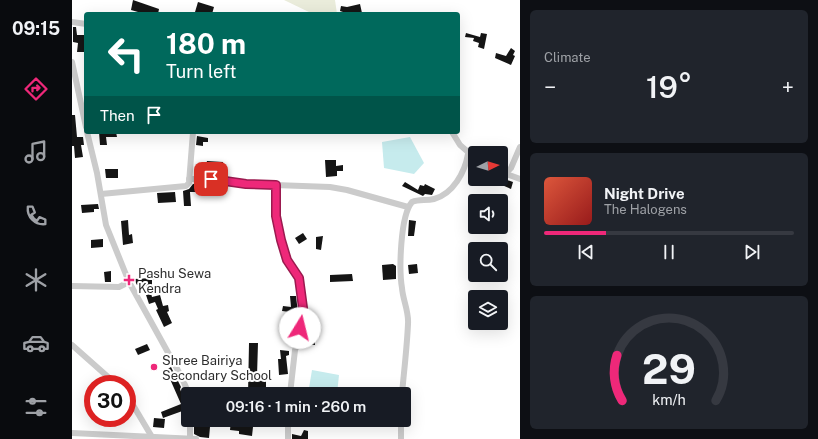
<!DOCTYPE html>
<meta charset="utf-8">
<style>
body{margin:0;font-family:"Public Sans",sans-serif;background:#20242c;color:#f1f3f6;height:100vh;display:flex;flex-direction:column;font-size:15px;white-space:nowrap}
*{box-sizing:border-box;margin:0}
p{font-size:13px;color:#9ea1a6}
.icon{flex:none;width:22px;height:22px;fill:none;stroke:currentColor;stroke-width:2;stroke-linecap:round;stroke-linejoin:round}
.map{position:relative;flex:1;overflow:hidden}
.panel{display:flex;flex-direction:column;gap:10px;padding:10px;background:#0d0f14;width:298px}
.panel>*{flex:none}
.top-card{position:absolute;left:12px;top:12px;width:376px;height:122px;border-radius:4px;box-shadow:0 4px 16px #0002;background:#00695c;color:#fff;overflow:hidden}
.needle{width:26px;rotate:85deg}
.fabs{position:absolute;left:396px;top:146px;display:grid;gap:8px}
.fabs a{display:grid;place-items:center;width:40px;height:40px;border-radius:4px;background:#171b24;box-shadow:0 4px 16px #0002;font-size:20px}
.speed{position:absolute;left:12px;top:375px;display:flex;gap:8px;font-size:20px;font-weight:700;text-align:center}
.speed>*{display:grid;place-content:center;width:52px;height:52px;border-radius:50%;background:#171b24;box-shadow:0 4px 16px #0002;line-height:1}
.speed .limit{border:6px solid #d22;background:#fff;color:#111}
.pin{position:absolute;display:grid;place-items:center;width:34px;height:34px;color:#fff;margin:-17px;border-radius:8px;box-shadow:0 2px 6px #0006}
.me{position:absolute;width:44px;margin:-22px;rotate:9deg;stroke-linejoin:round;filter:drop-shadow(0 0 3px #0008)}
.turn{display:flex;align-items:center;gap:14px;height:84px;padding:0 16px;font-size:18px}
.turn .icon{width:52px;height:52px;stroke-width:2.5}
.turn b{display:block;font-size:28px;line-height:34px}
.then{display:flex;align-items:center;height:38px;padding:0 16px;background:#0003;gap:8px;font-size:15px}
.big{font-size:30px;font-weight:600;line-height:1.1}
.panel .card{flex:1;display:flex;flex-direction:column;justify-content:center;gap:6px;min-width:0;padding:0 14px;border-radius:6px;background:#20242c}
.panel .dial{align-items:center;gap:0}
.dial svg{height:104px;overflow:visible;fill:none;stroke:#363941;stroke-width:7;stroke-linecap:round;text-anchor:middle}
.dial text{fill:#f1f3f6;stroke:none}
.song{display:flex;align-items:center;gap:12px}
.cover{width:48px;height:48px;border-radius:6px;background:linear-gradient(135deg,hsl(10 70% 55%),hsl(0 70% 35%))}
.played{height:4px;border-radius:2px;background:linear-gradient(90deg,#ee2879 25%,#363941 25%)}
.keys{display:flex;justify-content:space-around;direction:ltr}
.heat{display:flex;justify-content:space-between;align-items:center;font-size:22px;direction:ltr}
.trip{position:absolute;left:109px;top:387px;width:230px;height:40px;border-radius:4px;background:#171b24;box-shadow:0 4px 16px #0002;font-weight:600;line-height:40px;text-align:center}
main{display:flex;flex:1;min-height:0}
.tab-bar{display:flex;flex-direction:column;width:72px;justify-content:space-around;align-items:center;background:#090b0e;color:#9ea1a6}
.tab-bar .icon{width:28px;height:28px}
.tab-bar .on{color:#ee2879}
.tab-bar b{font-size:18px;color:#f1f3f6}
.map>svg:first-child{display:block}
.green{fill:#eaecdb}
.water{fill:#c6ebed}
.building{fill:#151515}
.lines{fill:none;stroke-linecap:round;stroke-linejoin:round}
.minor{stroke:#cbcbcb;stroke-width:6}
.route-casing{stroke:#9b1a4f;stroke-width:10}
.route{stroke:#ee2879;stroke-width:7}
.poi-dot{fill:#ee2879;stroke:#fff;stroke-width:1.5}
.labels{text-anchor:middle;stroke-width:4;stroke-linejoin:round;paint-order:stroke}
.poi-label{font-size:13px;fill:#2e2e2e;stroke:#fff;text-anchor:start}
</style>
<main>
<nav class="tab-bar">
<b>09:15</b>
<svg class="icon on" aria-label="directions" viewBox="0 0 24 24"><path d="M12 3l9 9-9 9-9-9zM9 14v-3h6M13 9l2 2-2 2"/></svg>
<svg class="icon" aria-label="music" viewBox="0 0 24 24"><path d="M9 18V5l10-2v13"/><circle cx="6" cy="18" r="3"/><circle cx="16" cy="16" r="3"/></svg>
<svg class="icon" aria-label="phone" viewBox="0 0 24 24"><path d="M5 4h4l2 5-3 2q2 4 5 5l2-3 5 2v4C11 20 4 13 5 4z"/></svg>
<svg class="icon" aria-label="climate" viewBox="0 0 24 24"><path d="M12 3v18M4 7l16 10M4 17L20 7"/></svg>
<svg class="icon" aria-label="car" viewBox="0 0 24 24"><path d="M5 17H2v-5l4-1 3-4h7l3 4 3 1v5h-3M9 17h6M6 11h13"/><circle cx="7" cy="17" r="2"/><circle cx="17" cy="17" r="2"/></svg>
<svg class="icon" aria-label="filters" viewBox="0 0 24 24"><path d="M4 7h16M4 17h16"/><circle cx="9" cy="7" r="2"/><circle cx="15" cy="17" r="2"/></svg>
</nav>
<div class="map">
<svg width="448" height="439" viewBox="0 0 448 439">
<rect width="100%" height="100%" fill="#fff"/>
<path class="green" d="M212,0H263L265,14L239,13Z"/>
<g class="water">
<path d="M338,137L352,163L342,174L312,168L310,142Z"/>
<path d="M240,370L267,375L265,394H236Z"/>
</g>
<g class="building">
<path d="M61,0L87,9L86,14H73L59,10Z"/>
<path d="M126,2L142,7L140,14H130L123,12Z"/>
<path d="M288,4L290,13L277,14L268,11L269,6L275,7Z"/>
<path d="M1,27H4L5,35H13L12,52H5L6,43L1,42Z"/>
<path d="M394,33L408,37L409,33L415,34L412,49L406,47L407,43L401,41L402,38L393,37Z"/>
<path d="M439,48L443,51L441,55L443,56L439,65L423,58L424,53L434,56Z"/>
<path d="M0,115H3L5,137H11L12,145H9L11,157L3,158L2,146H0Z"/>
<path d="M27,132H44L45,137H34L35,145H28Z"/>
<path d="M125,136L136,138V142H131V146L124,145Z"/>
<path d="M253,160H264V166L271,165V171H265V176L254,177Z"/>
<path d="M135,161L151,162L150,173L126,172L127,164L134,165Z"/>
<path d="M33,169H46V178H34Z"/>
<path d="M429,178L441,182L439,189L416,179H429Z"/>
<path d="M333,182L346,190L348,185L352,186L353,184L363,189L360,195L353,194L351,196L330,186Z"/>
<path d="M121,184H125L126,192H118L119,206H112L111,191L117,189Z"/>
<path d="M103,192L104,202L86,203L85,193Z"/>
<path d="M26,204L27,209H22V212L10,213L9,205Z"/>
<path d="M56,220L57,235L60,234L61,243L51,245L49,221Z"/>
<path d="M337,220L344,221L342,236H336Z"/>
<path d="M231,233L235,239L227,244L223,238Z"/>
<path d="M251,236L249,250L244,249V237Z"/>
<path d="M31,239V247L19,248V240Z"/>
<path d="M321,264L324,266V279L311,280L310,265Z"/>
<path d="M345,264L346,273L337,274L336,265Z"/>
<path d="M39,271V282H33L32,272Z"/>
<path d="M280,274L281,281L258,282V275Z"/>
<path d="M80,278L83,279L80,280V287H74V282L65,285L62,279Z"/>
<path d="M79,293L80,297L88,295L91,306L96,305L97,311L95,312L100,323L92,327L84,310L86,309L83,302L77,304L74,295Z"/>
<path d="M218,296H224L226,313L210,311L211,306L219,307Z"/>
<path d="M233,337L243,338V345H233Z"/>
<path d="M177,343H186L185,376L194,377V394H176Z"/>
<path d="M75,344L78,350L66,355L63,349Z"/>
<path d="M208,350L217,351V355L214,356L216,374L207,375L206,359H209Z"/>
<path d="M99,367L109,387L108,389L116,409L91,418L89,412L109,404L94,370Z"/>
<path d="M82,418L93,419L92,428L81,427Z"/>
<path d="M159,420H171L170,425L181,427L180,436L167,434V431L158,430Z"/>
<path d="M122,422H140V427H138L137,438L128,437L122,434Z"/>
<path d="M232,430L236,431V439H220V434L229,436Z"/>
</g>
<g class="lines">
<g class="minor">
<path d="M0,22L14,24"/>
<path d="M0,62L14,127"/>
<path d="M15,132L25,173L34,225L57,282L109,376L117,394"/>
<path d="M380,132L388,145L403,158"/>
<path d="M429,172L448,179"/>
<path d="M433,174L439,168L448,147"/>
<path d="M117,179H139L174,184L258,187L275,190L336,207"/>
<path d="M204,185V216L209,240L215,260L227,278L231,308L227,339L223,350L218,394"/>
<path d="M29,194L114,186L117,183L121,132"/>
<path d="M0,286L47,287L57,282"/>
<path d="M0,345L44,384"/>
<path d="M330,394C332,371 335,347 336,324C337,311 331,301 330,288C327,270 328,216 340,202C347,199 354,201 362,199C381,194 393,172 396,154"/>
<path d="M55,395L80,437"/>
<path d="M0,433L124,439"/>
<path d="M118,439V420"/>
<path d="M216,439V420"/>
<path d="M329,439V420"/>
</g>
</g>
<g class="lines">
<g class="route-casing">
<path id="route" d="M139,179L174,184L204,185V216L209,240L215,260L227,278L231,308L228,328"/>
</g>
<use href="#route" class="route"/>
</g>
<g class="poi-dot">
<path d="M55 274h4v4h4v4h-4v4h-4v-4h-4v-4h4z"/>
<circle cx="82" cy="367" r="4"/>
</g>
<g class="labels">
<g class="poi-label">
<text x="66" y="278">Pashu Sewa<tspan x="66" dy="15">Kendra</tspan></text>
<text x="90" y="365">Shree Bairiya<tspan x="90" dy="15">Secondary School</tspan></text>
</g>
</g>
</svg>
<div class="fabs">
<a><svg class="needle" viewBox="-14 -14 28 28"><path d="M0-13l5 13h-10z" fill="#e53935"/><path d="M0 13l5-13h-10z" fill="#9ea1a6"/></svg></a>
<a><svg class="icon" aria-label="sound" viewBox="0 0 24 24"><path d="M4 9h4l5-4v14l-5-4H4zM17 9q2 3 0 6"/></svg></a>
<a><svg class="icon" aria-label="search" viewBox="0 0 24 24"><circle cx="10" cy="10" r="6"/><path d="M15 15l6 6"/></svg></a>
<a><svg class="icon" aria-label="layers" viewBox="0 0 24 24"><path d="M12 4l9 5-9 5-9-5zM3 14l9 5 9-5"/></svg></a>
</div>
<div class="speed"><div class="limit">30</div></div>
<div class="pin" style="left:139px;top:179px;background:#d93025"><svg class="icon" aria-label="arrive" viewBox="0 0 24 24"><path d="M6 21V4h12l-3 4 3 4H6"/></svg></div>
<svg class="me" style="left:228px;top:328px" viewBox="-20 -20 40 40"><circle r="19" fill="#fff"/><path d="M0-13L10 11 0 6-10 11z" fill="#ee2879"/></svg>
<div class="trip">09:16 · 1 min · 260 m</div>
<div class="top-card">
<div class="turn"><svg class="icon" aria-label="left" viewBox="0 0 24 24"><path d="M17 20v-9H6M10 6l-5 5 5 5"/></svg><div><b>180 m</b>Turn left</div></div>
<div class="then">Then<svg class="icon" aria-label="arrive" viewBox="0 0 24 24"><path d="M6 21V4h12l-3 4 3 4H6"/></svg></div>
</div>
</div>
<section class="panel">
<div class="card"><p>Climate</p>
<div class="heat"><a>−</a><b class="big">19°</b><a>+</a></div>
</div>
<div class="card">
<div class="song"><i class="cover"></i><div><b>Night Drive</b><p>The Halogens</p></div></div>
<div class="played"></div>
<div class="keys"><svg class="icon" aria-label="previous" viewBox="0 0 24 24"><path d="M18 5L8 12l10 7zM5 5v14"/></svg><svg class="icon" aria-label="pause" viewBox="0 0 24 24"><path d="M8 5v14M16 5v14"/></svg><svg class="icon" aria-label="next" viewBox="0 0 24 24"><path d="M6 5l10 7-10 7zM19 5v14"/></svg></div>
</div>
<div class="card dial"><svg viewBox="0 0 100 80">
<path d="M14 69A42 42 0 1 1 86 69"/>
<path d="M14 69A42 42 0 0 1 10 34" stroke="#ee2879"/>
<text x="50" y="56" font-size="32" font-weight="700">29</text>
<text x="50" y="72" font-size="11">km/h</text>
</svg></div>
</section>
</main>
